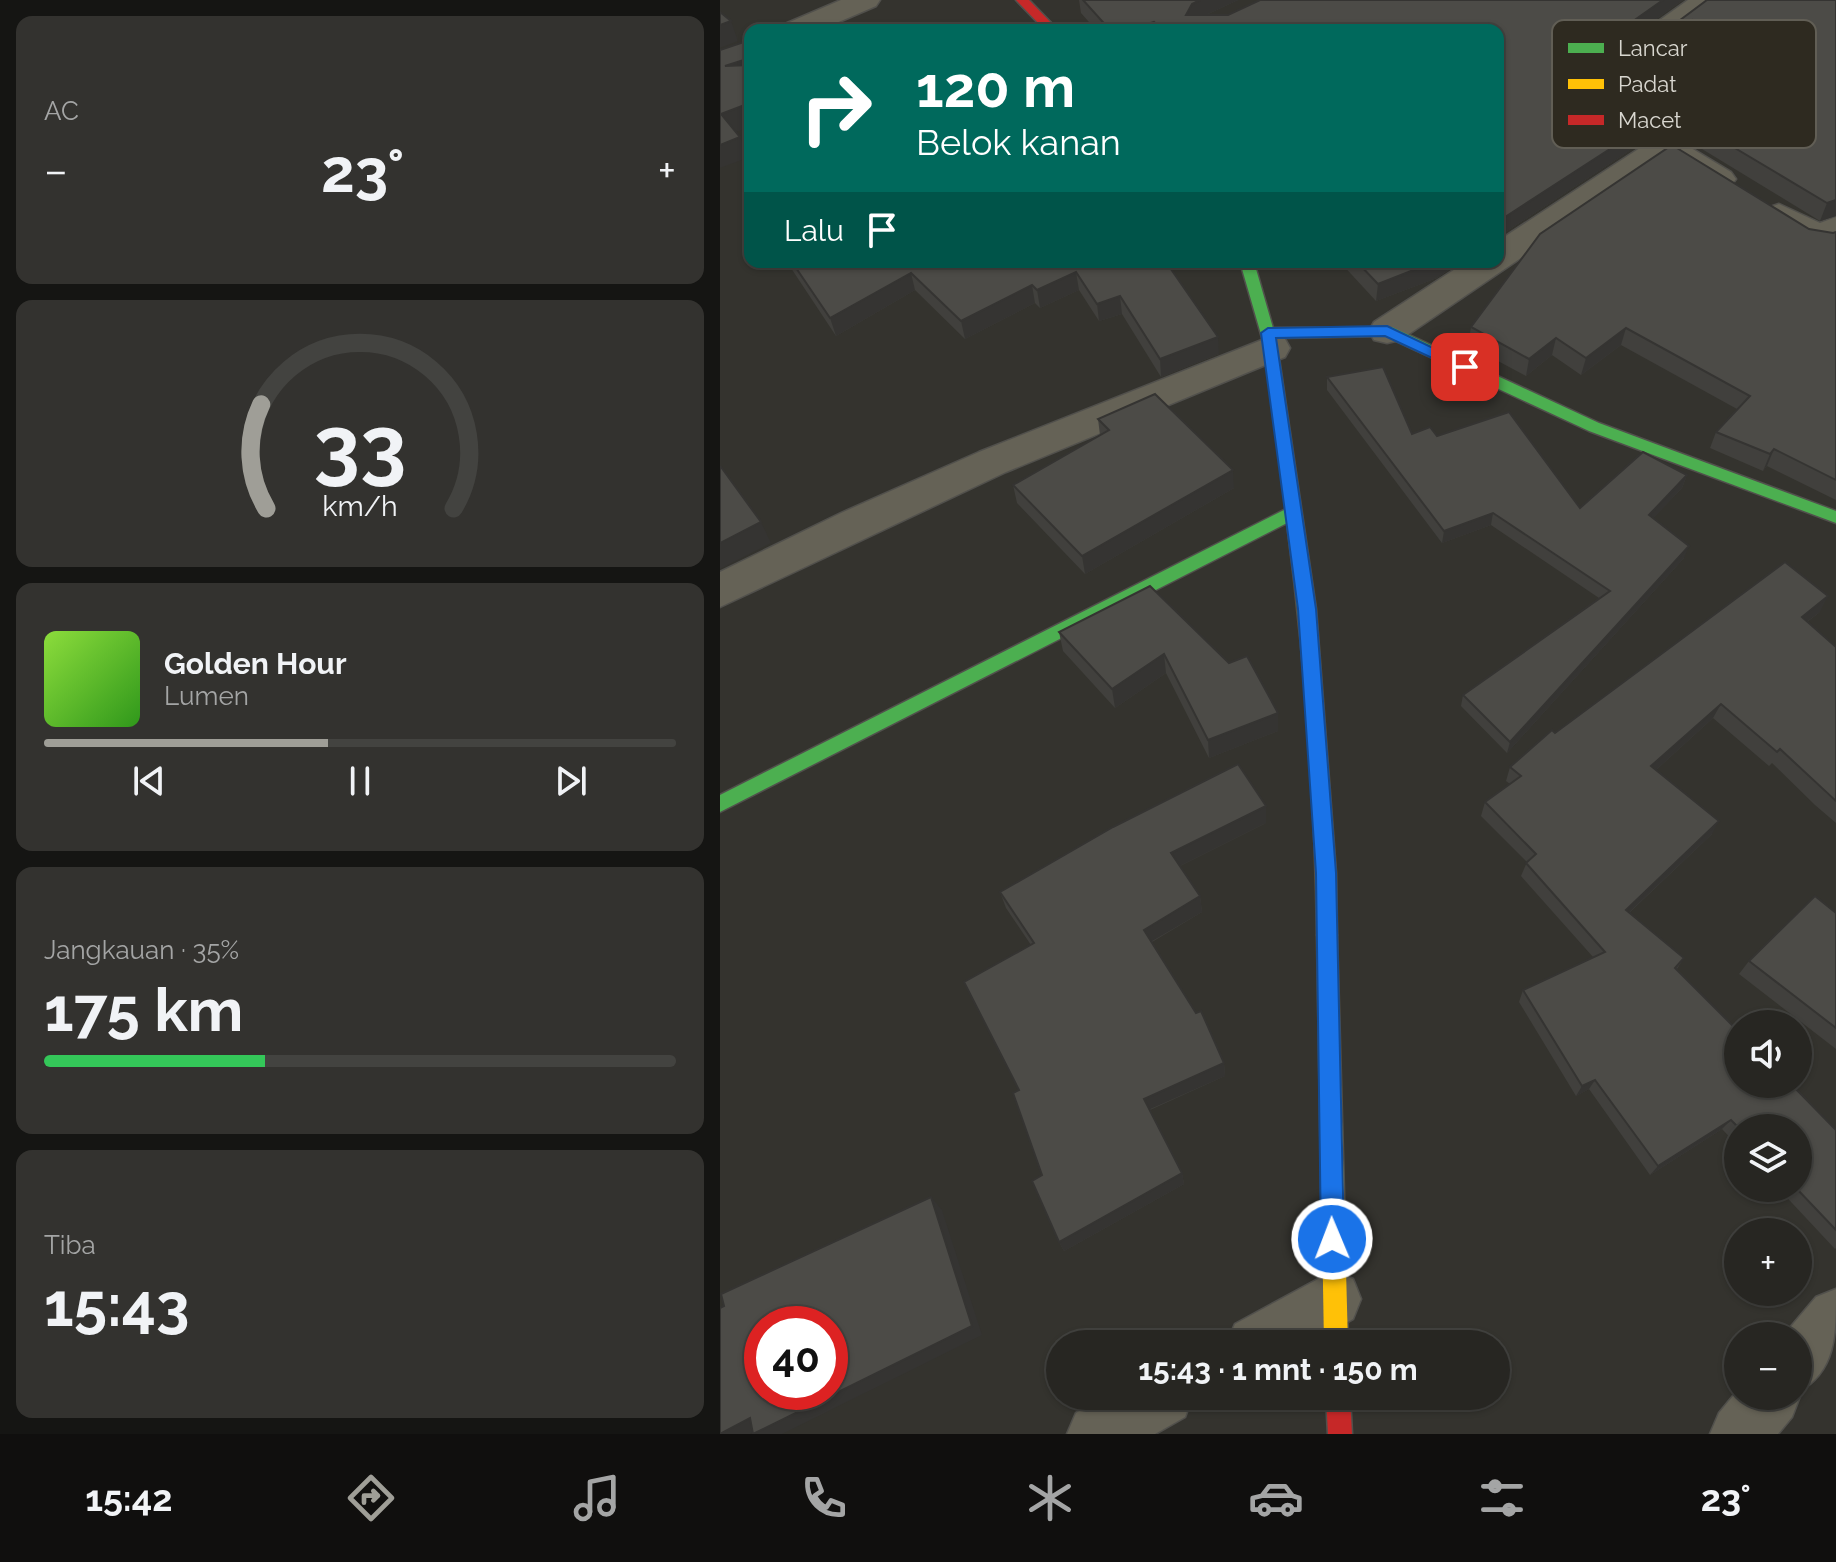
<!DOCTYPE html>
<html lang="id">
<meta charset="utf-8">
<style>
body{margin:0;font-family:Raleway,sans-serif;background:#33322f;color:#f1f3f6;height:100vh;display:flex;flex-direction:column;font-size:30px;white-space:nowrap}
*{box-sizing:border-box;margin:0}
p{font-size:26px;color:#a4a5a5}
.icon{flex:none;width:44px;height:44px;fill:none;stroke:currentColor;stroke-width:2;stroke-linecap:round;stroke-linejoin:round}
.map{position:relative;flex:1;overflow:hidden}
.side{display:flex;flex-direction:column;gap:16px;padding:16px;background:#151513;width:720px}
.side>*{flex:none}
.guide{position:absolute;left:24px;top:24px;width:760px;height:244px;border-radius:16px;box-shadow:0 2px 6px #0004,0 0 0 2px #434340;background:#00695c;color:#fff;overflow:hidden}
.fabs{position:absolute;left:1004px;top:1010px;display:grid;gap:16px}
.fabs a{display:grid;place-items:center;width:88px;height:88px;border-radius:50%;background:#272622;box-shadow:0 2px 6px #0004,0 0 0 2px #434340;font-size:40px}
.speed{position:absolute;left:24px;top:1306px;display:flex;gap:16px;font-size:40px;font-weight:700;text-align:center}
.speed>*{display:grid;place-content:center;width:104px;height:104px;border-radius:50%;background:#272622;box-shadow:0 2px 6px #0004,0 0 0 2px #434340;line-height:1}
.speed .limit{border:12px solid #d22;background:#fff;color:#111}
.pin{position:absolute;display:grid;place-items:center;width:68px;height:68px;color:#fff;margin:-34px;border-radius:16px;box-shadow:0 4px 12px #0006}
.me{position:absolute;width:88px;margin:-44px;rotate:359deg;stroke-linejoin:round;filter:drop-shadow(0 0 6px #0008)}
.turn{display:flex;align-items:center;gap:28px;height:168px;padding:0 40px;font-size:36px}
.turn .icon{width:104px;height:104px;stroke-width:2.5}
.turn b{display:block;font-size:56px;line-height:68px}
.then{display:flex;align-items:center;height:76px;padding:0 40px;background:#0003;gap:16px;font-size:30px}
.big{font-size:60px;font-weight:700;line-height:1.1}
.side .widget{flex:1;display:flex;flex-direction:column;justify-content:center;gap:12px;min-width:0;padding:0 28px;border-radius:16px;background:#33322f}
.side .dial{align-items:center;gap:0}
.dial svg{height:208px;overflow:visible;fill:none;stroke:#434340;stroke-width:7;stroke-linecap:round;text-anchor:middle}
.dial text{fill:#f1f3f6;stroke:none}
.song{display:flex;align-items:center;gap:24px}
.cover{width:96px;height:96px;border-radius:12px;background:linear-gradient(135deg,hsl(90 70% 55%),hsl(110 70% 35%))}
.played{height:8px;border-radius:4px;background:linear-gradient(90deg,#9f9e97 45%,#434340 45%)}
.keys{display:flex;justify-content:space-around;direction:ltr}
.heat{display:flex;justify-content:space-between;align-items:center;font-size:44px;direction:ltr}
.charge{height:12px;border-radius:6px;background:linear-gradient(90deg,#34c759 35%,#434340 0)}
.trip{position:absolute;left:326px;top:1330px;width:464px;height:80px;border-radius:40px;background:#272622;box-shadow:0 2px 6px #0004,0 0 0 2px #434340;font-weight:700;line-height:80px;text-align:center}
.tabs{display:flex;height:128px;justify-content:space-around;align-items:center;background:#100f0e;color:#a4a5a5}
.tabs .icon{width:56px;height:56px}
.tabs .current{color:#9f9e97}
.tabs b{font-size:36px;color:#f1f3f6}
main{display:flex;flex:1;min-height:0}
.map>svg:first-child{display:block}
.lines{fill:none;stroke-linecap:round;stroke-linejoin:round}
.street-casing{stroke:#51504c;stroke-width:3}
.fast-casing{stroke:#51504c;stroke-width:3}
.slow-casing{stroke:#51504c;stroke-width:3}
.jam-casing{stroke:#51504c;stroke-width:3}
.street{fill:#656256;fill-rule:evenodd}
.fast{fill:#4caf50;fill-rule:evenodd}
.slow{fill:#ffc107;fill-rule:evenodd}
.jam{fill:#c62828;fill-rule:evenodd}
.wall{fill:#41403d}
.shaded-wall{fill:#353432}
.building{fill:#4c4b47;stroke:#353432;stroke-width:2;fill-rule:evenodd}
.route{fill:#1a73e8;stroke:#114b97;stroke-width:2}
.key{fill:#2e2a20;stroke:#615e55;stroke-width:2}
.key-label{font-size:22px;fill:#d9d7d0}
</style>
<main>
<section class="side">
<div class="widget"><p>AC</p>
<div class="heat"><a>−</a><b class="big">23°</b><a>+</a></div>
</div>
<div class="widget dial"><svg viewBox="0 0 100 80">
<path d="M14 69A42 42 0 1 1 86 69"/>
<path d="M14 69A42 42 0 0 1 12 29" stroke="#9f9e97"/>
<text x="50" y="56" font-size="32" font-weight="700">33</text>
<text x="50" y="72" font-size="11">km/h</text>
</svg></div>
<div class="widget">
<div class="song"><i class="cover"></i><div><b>Golden Hour</b><p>Lumen</p></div></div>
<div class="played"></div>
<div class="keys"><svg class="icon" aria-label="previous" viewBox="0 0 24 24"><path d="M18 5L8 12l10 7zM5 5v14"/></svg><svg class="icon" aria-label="pause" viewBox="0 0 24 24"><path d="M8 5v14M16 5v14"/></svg><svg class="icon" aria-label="next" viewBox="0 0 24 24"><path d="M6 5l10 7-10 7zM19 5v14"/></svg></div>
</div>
<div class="widget"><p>Jangkauan · 35%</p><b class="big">175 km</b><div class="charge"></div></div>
<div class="widget"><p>Tiba</p><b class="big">15:43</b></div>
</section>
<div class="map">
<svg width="1116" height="1434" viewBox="0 0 1116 1434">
<rect width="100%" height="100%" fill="#34332e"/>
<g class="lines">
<g class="street-casing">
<g id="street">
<path d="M121,0H160L156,6L100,30H60L65,24Z"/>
<path d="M968,0H1001L878,92L1011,172L1016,179L1011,186C987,192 965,172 945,160L680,340L667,343L654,340L649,331L654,322L746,262H778V241L923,146L853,104L846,90L850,84Z"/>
<path d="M1059,204L1100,223L1116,217V244C1096,253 1054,233 1042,215L1047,208Z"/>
<path d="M552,336L565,339L570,348L565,357L286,472L0,607V572L121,513L259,452Z"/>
<path d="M613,1271L633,1279L641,1299L633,1319L590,1344H506L515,1324Z"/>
<path d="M1116,1289C1116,1336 1116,1371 1078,1392L1080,1396L1072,1417L1058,1434H990L999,1413L1018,1390V1396H1078V1336H1063L1096,1297Z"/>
<path d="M386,1396H473L465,1417L435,1434H347L356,1413Z"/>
</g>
</g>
<g class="fast-casing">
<path id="fast" d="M520,262H534L553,328L672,327L879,423L1116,511V523L869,431L665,336L556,338L596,609L616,873L617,935L614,942L607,944L600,942L597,935C595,798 585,659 567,523L0,812V795L566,509L545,348Z"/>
</g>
<g class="slow-casing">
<path id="slow" d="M607,926L614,928L617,935L628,1344H604L597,935L600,928Z"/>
</g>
<g class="jam-casing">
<g id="jam">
<path d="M296,0H309L338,30H325Z"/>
<path d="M606,1396H630L632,1434H608Z"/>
</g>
</g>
<use href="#street" class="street"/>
<use href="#fast" class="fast"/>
<use href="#slow" class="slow"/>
<use href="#jam" class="jam"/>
</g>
<g class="wall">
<path d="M359,0H518L486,15H508L540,0H963L849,81L913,134L909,151L778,237V30H376L361,13Z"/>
<path d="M987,0H1116V216L1100,221L982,149L988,132L1003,126L967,38L940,50L944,32Z"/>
<path d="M1089,229L1113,233L1116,232V500L1047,466L1043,471L990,448L996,432L1017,409L901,345L861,375L832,355L806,376L748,345L751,327Z"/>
<path d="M67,262H446L499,354L441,377L402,314L379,321L359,290L320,308L315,303L245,339L195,290L116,336Z"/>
<path d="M620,262H740L717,278L656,301Z"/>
<path d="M607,377L692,434L717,436L860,508L967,475L962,488L933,518L964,558L787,753L741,706L743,695L879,598L771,525L722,543L607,390Z"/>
<path d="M378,419L514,488L365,574L297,503L293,485L380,435Z"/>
<path d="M430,586L558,731L489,758L446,673L395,708L343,651L339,632Z"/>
<path d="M1100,612L1087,622L1116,647V823L1095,805L1052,763L1049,766L993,718L936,770L992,834L909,913L964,958L957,969L1116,1130V1248L1115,1249L1058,1188H1078L1018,1128V1146L1002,1129L930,1175L869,1089L856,1096L799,1002L803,990L873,957L801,876L807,862L761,816L765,802L790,784L786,781L790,767L835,733Z"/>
<path d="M546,823L460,866L480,896L482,912L432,942L504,1063L505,1076L430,1110L462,1173L464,1184L344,1251L339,1242L299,1090L311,945L286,908L280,892Z"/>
<path d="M1116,913V1049L1019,974L1029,961Z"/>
</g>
<g class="shaded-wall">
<path d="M480,0H518L473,21L466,15L472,4Z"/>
<path d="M943,0H963L848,82L843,76L851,65Z"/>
<path d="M972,20L967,38L940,50L944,32Z"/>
<path d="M11,21L18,41L0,48V25Z"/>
<path d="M434,22L435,30H409Z"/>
<path d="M30,58V80L5,66Z"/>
<path d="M30,103V127L8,135L1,114Z"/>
<path d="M913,134L909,151L778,237L779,221Z"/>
<path d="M20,137L27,158L0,168V145Z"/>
<path d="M1116,200V216L1100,221L1107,203Z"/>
<path d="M714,262H740L717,278L656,301L658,284Z"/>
<path d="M356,272L359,290L320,308L317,290Z"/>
<path d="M191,273L195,290L116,336L110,318Z"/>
<path d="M312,285L315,303L245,339L241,321Z"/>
<path d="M400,296L402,314L379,321L377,304Z"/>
<path d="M906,328L901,345L861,375L866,358Z"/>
<path d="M498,337L499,354L441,377L440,359Z"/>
<path d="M836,338L832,355L806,376L809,359Z"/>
<path d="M1054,449L1047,466L1043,471L1050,454Z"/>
<path d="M513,470L514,488L365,574L362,556Z"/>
<path d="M967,475L962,488L925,527L929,515Z"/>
<path d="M773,513L771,525L722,543L724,531Z"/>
<path d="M41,522L51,543L0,569V543Z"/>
<path d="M969,546L964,558L787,753L790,742Z"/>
<path d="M1108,596L1100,612L1073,632L1082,617Z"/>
<path d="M444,654L446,673L395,708L392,689Z"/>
<path d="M1001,704L993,718L925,780L931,766Z"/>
<path d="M558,713V731L489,758L488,740Z"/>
<path d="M546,806V823L454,869L451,853Z"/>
<path d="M999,821L992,834L899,922L906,910Z"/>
<path d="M480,896L482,912L427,944L424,930Z"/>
<path d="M504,1063L505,1076L428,1110L424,1099Z"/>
<path d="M875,1080L869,1089L856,1096L862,1086Z"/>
<path d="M1011,1120L1002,1129L930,1175L938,1166Z"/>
<path d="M462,1173L464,1184L344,1251L339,1242Z"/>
<path d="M211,1197L222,1210L262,1335L62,1434H33Z"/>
<path d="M30,1418L48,1424L30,1434H0Z"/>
</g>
<g class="building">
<path d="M363,0H480L472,4L466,15H508L540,0H943L851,65L843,76L913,134L779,221L778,235V30H443L434,22L409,30H390Z"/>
<path d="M987,0H1116V200L1107,203L988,132L1014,122L972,20L944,32Z"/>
<path d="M0,12L11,21L0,25Z"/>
<path d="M26,34L30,37V58L5,66L30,65V103L1,114L20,137L0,145V50L24,42Z"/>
<path d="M952,145L1089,229L1113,233L1116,232V480L1054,449L1050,454L996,432L1030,396L906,328L866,358L836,338L809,359L751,327L820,234Z"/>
<path d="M72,262H446L498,337L440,359L400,296L377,304L356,272L317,290L312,285L241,321L191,273L110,318Z"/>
<path d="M637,262H714L658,284Z"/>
<path d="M663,367L692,434L710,427L717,436L789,412L860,508L923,452L967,475L929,515L969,546L790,742L743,695L890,591L773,513L724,531L607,377Z"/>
<path d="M435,394L513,470L362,556L293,485L389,430L378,419Z"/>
<path d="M0,467H1L41,522L0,543Z"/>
<path d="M1065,562L1108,596L1082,617L1116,647V801L1060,749L1057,752L1001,704L931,766L999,821L906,910L964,958L955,968L1018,1031V1084H1071L1116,1130V1230L1076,1188H1078V1128H1019L1011,1120L938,1166L875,1080L862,1086L803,990L885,952L806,863L816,854L765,802L801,776L790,767L832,730L835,733Z"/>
<path d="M430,586L509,663L527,656L558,713L488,740L444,654L392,689L339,632Z"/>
<path d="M518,764L546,806L451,853L480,896L424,930L476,1013L481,1011L504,1063L424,1099L462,1173L339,1242L312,1181L322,1175L293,1093L299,1090L244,982L314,943L280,892L393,827Z"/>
<path d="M1095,896L1116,913V1028L1029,961Z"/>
<path d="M211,1197L252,1326L33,1434L30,1418L0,1434V1308L4,1306L1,1294ZM42,1324H110V1392H42Z"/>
</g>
<path class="route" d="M667,326L753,367L750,371H740L665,336L556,338L596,609L616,873L624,1239L620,1247L612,1250L604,1247L601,1239L596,873L578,609L541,333L548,328Z"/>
<rect x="832" y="20" width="264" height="128" rx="12" class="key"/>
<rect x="848" y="43" width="36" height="10" fill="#4caf50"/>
<rect x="848" y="79" width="36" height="10" fill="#ffc107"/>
<rect x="848" y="115" width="36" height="10" fill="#c62828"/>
<g class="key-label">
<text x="898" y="56">Lancar</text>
<text x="898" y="92">Padat</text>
<text x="898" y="128">Macet</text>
</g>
</svg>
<div class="fabs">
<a><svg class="icon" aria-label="sound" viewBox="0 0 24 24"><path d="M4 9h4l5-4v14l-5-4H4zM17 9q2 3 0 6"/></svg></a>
<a><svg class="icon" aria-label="layers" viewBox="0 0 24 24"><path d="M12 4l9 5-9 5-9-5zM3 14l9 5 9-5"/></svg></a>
<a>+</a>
<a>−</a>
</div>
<div class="speed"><div class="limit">40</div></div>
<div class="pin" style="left:745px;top:367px;background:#d93025"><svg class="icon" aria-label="arrive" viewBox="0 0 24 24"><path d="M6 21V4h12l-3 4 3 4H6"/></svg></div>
<svg class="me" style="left:612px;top:1239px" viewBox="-20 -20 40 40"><circle r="17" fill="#1a73e8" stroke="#fff" stroke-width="3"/><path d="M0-11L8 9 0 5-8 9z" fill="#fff"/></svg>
<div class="trip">15:43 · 1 mnt · 150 m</div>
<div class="guide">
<div class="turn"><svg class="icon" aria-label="right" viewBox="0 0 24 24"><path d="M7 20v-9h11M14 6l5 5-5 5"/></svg><div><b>120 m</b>Belok kanan</div></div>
<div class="then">Lalu<svg class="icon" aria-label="arrive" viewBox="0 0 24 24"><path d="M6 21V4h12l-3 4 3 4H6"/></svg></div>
</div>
</div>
</main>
<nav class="tabs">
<b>15:42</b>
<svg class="icon current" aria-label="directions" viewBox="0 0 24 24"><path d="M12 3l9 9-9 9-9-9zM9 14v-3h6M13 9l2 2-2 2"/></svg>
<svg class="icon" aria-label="music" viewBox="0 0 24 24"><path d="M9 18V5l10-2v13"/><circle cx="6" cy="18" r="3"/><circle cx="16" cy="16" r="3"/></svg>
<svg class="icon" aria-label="phone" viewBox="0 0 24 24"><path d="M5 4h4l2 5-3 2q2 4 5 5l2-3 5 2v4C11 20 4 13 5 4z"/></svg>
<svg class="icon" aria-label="climate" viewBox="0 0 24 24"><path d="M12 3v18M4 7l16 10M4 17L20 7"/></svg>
<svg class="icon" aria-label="car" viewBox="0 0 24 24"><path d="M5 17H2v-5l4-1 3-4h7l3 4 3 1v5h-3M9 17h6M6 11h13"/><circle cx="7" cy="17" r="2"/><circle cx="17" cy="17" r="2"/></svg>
<svg class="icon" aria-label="filters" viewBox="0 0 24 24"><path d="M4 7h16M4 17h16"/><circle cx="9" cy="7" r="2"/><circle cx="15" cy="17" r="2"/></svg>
<b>23°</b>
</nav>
